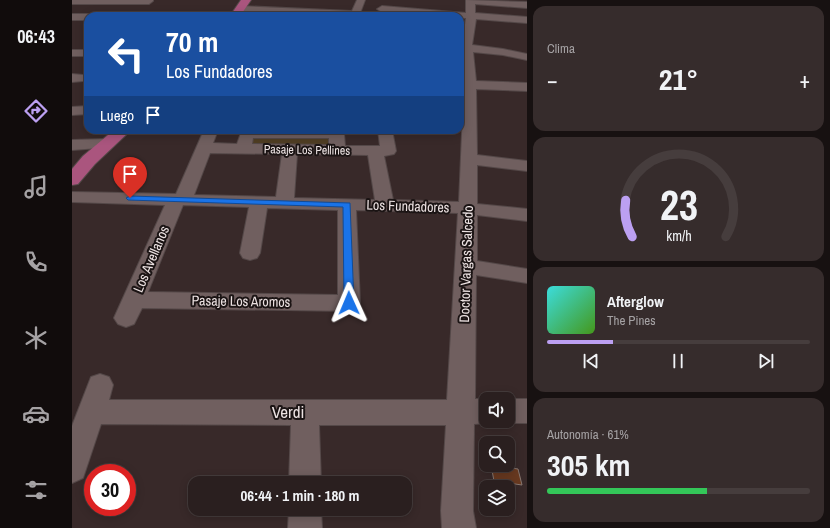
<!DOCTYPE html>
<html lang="es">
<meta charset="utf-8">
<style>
body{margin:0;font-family:"Archivo Narrow",sans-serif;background:#362c2c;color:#f1f3f6;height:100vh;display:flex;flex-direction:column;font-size:15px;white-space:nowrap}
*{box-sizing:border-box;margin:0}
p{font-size:13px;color:#a5a2a4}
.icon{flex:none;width:22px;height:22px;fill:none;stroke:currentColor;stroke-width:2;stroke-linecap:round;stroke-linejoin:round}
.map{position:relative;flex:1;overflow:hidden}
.panel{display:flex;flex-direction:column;gap:6px;padding:6px;background:#171111;width:303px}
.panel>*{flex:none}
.top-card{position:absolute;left:12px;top:12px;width:380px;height:122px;border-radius:12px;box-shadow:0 2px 10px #0003,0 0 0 1px #463d3d;background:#1a4fa0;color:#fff;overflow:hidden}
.fabs{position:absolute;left:407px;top:392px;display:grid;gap:8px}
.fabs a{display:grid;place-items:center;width:36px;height:36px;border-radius:8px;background:#2a1f1f;box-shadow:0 2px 10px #0003,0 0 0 1px #463d3d;font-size:20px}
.speed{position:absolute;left:12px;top:464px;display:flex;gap:8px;font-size:20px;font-weight:700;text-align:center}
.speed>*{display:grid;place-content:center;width:52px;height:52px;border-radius:50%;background:#2a1f1f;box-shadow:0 2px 10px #0003,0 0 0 1px #463d3d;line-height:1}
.speed .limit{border:6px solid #d22;background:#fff;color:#111}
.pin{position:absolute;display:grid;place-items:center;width:34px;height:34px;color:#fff;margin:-41px -17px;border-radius:50% 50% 50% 0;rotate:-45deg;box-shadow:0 0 4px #0007}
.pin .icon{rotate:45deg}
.me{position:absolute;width:44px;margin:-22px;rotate:359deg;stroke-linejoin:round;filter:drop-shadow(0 0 3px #0008)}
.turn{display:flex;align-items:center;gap:14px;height:84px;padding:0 16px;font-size:18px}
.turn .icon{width:52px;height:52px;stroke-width:2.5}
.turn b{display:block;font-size:28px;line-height:34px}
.then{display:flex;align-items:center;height:38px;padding:0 16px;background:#0003;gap:8px;font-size:15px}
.big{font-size:30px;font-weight:700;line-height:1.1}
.panel .tile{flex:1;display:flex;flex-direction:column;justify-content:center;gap:6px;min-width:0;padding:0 14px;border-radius:12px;background:#362c2c}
.panel .dial{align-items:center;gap:0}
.dial svg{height:104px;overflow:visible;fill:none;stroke:#463d3d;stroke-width:7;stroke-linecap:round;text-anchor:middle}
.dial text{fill:#f1f3f6;stroke:none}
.song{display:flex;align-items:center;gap:12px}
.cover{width:48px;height:48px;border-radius:6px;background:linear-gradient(135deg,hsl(180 70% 55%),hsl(100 70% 35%))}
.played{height:4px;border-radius:2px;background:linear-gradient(90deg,#bca0f2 25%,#463d3d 25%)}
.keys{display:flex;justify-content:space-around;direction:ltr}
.heat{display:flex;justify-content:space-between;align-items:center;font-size:22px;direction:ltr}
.charge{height:6px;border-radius:3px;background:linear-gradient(90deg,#34c759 61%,#463d3d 0)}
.trip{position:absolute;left:116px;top:476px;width:224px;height:40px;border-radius:12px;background:#2a1f1f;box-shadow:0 2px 10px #0003,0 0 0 1px #463d3d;font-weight:700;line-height:40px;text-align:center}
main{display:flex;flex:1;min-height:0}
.menu{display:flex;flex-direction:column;width:72px;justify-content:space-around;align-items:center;background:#110c0c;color:#a5a2a4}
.menu .icon{width:28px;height:28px}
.menu .selected{color:#bca0f2}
.menu b{font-size:18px;color:#f1f3f6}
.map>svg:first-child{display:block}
.green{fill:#4f3d23}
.building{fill:#683920;stroke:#887871}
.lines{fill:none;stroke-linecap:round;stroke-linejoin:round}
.minor-casing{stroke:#544848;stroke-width:2}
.major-casing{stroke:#544848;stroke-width:2}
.minor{fill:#705f5f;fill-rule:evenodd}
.major{fill:#aa557e;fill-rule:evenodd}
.route{fill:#1a73e8;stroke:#114b97}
.labels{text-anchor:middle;stroke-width:4;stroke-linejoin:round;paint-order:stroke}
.far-street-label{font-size:12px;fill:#ece2e2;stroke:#1b1414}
.street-label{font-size:14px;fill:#ece2e2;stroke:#1b1414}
.near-street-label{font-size:17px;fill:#ece2e2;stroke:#1b1414}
</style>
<main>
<nav class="menu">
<b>06:43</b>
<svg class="icon selected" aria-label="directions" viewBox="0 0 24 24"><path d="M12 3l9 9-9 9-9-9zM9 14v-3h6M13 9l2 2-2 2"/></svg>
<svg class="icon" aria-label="music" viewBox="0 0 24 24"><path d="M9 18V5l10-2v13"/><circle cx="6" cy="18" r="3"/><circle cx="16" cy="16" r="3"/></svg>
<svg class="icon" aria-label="phone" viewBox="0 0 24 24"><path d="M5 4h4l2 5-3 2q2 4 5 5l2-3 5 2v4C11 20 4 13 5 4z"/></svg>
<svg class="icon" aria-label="climate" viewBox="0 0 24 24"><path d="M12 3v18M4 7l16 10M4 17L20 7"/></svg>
<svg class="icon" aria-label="car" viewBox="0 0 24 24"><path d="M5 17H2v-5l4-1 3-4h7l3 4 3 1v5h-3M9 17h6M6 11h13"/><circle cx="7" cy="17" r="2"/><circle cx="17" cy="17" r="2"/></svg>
<svg class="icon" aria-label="filters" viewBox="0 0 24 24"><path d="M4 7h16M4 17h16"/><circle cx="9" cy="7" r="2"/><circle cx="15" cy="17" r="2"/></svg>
</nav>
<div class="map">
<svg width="455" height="528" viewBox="0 0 455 528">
<rect width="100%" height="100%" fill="#382929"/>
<path class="green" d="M176,133L264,135V150L172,148Z"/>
<path class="building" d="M419,465L446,469L450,485L422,481Z"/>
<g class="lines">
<g class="minor-casing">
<g id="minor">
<path d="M0,0H81V1L77,4H0Z"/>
<path d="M285,0H293L287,16L168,12L163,9L168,6L280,11Z"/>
<path d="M394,0L455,2V8L403,4V13L455,17V23L404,19L400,45L431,49L455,54V60L431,55L401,52L404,81L455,83V91L404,89L405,155L455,161V171L405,165V204L455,209V221L405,215V261L455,269V283L404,275L403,399H415L414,421H420L414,423L402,424L401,511L404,528H370L369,511L374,425H247L249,483H217L219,425L29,424L11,478L0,483V426L19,377L28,374L37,377L41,385L37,400H375L386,213L284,210L288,303L285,309L277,311L70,308L62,324L54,327L46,324L42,318L93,205L0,202V192L104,194L132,130H146L141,143L165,144L170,130H267L270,131L272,134L273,146H308L306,130H320L324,151L322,154L312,156L321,200L387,202L392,88H388V80H391L390,46L394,18H388V16H365L310,12L305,9L310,6L394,13ZM181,138H257V145L180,144ZM138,153L210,154L204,197L122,195ZM225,154L296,155L303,200L222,198ZM111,205L177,207L168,253L171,258L178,260L185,258L188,253L195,208L266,210V295L76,292Z"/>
<path d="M0,14H16L20,16H16V20H0Z"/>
<rect x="0" y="50" width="16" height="6"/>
<path d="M0,74L11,75L13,78L11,81L0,82Z"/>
<path d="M16,106V114L0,115V107Z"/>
<path d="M35,139L40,141L43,144L40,147L0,150V140Z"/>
<path d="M435,399H455V423H436L430,421H436Z"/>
<path d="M217,509H249L250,528H216Z"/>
</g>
</g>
<g class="major-casing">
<g id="major">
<path d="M169,0H179L168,16H158Z"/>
<path d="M42,130H59L23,164L6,184L0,185V169L11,156Z"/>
</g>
</g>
<use href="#minor" class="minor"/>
<use href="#major" class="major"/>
</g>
<path class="route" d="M58,196L278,203L282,303L280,306H273L272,303L271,207L56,200L54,198Z"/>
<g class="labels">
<g class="far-street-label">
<text transform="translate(235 150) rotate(1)" y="4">Pasaje Los Pellines</text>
</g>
<g class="street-label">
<text transform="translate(336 206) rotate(2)" y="5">Los Fundadores</text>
<text transform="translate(79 259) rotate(-67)" y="5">Los Avellanos</text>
<text transform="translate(394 264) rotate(-88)" y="5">Doctor Vargas Salcedo</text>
<text transform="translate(169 301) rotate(1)" y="5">Pasaje Los Aromos</text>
</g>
<g class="near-street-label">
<text x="216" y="418">Verdi</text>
</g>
</g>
</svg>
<div class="fabs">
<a><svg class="icon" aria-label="sound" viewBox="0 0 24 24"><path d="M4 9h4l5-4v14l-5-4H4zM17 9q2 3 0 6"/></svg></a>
<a><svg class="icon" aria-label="search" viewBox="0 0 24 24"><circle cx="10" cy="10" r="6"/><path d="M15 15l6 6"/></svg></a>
<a><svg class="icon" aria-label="layers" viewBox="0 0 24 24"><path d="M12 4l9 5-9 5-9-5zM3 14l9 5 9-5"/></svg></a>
</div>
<div class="speed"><div class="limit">30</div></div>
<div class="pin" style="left:58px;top:198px;background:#d93025"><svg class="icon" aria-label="arrive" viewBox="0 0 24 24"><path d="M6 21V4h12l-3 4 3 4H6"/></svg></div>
<svg class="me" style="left:277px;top:303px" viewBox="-20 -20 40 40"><path d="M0-17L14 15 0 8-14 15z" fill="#1a73e8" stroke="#fff" stroke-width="4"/></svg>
<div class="trip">06:44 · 1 min · 180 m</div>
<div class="top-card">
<div class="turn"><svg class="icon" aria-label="left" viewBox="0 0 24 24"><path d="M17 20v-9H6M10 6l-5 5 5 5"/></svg><div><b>70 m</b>Los Fundadores</div></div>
<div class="then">Luego<svg class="icon" aria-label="arrive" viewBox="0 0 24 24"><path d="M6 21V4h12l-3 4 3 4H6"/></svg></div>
</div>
</div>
<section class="panel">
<div class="tile"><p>Clima</p>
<div class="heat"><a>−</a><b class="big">21°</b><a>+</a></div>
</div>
<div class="tile dial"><svg viewBox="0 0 100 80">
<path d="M14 69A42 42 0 1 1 86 69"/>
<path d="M14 69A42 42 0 0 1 9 41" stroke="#bca0f2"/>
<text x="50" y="56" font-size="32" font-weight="700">23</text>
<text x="50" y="72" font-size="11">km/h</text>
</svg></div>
<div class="tile">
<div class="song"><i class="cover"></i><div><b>Afterglow</b><p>The Pines</p></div></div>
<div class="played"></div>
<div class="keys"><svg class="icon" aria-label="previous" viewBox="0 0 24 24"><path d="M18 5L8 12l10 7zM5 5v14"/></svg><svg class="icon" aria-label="pause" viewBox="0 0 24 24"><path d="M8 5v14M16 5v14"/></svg><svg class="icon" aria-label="next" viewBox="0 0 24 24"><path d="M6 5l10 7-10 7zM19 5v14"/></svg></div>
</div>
<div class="tile"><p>Autonomía · 61%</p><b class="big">305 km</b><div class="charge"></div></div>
</section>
</main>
